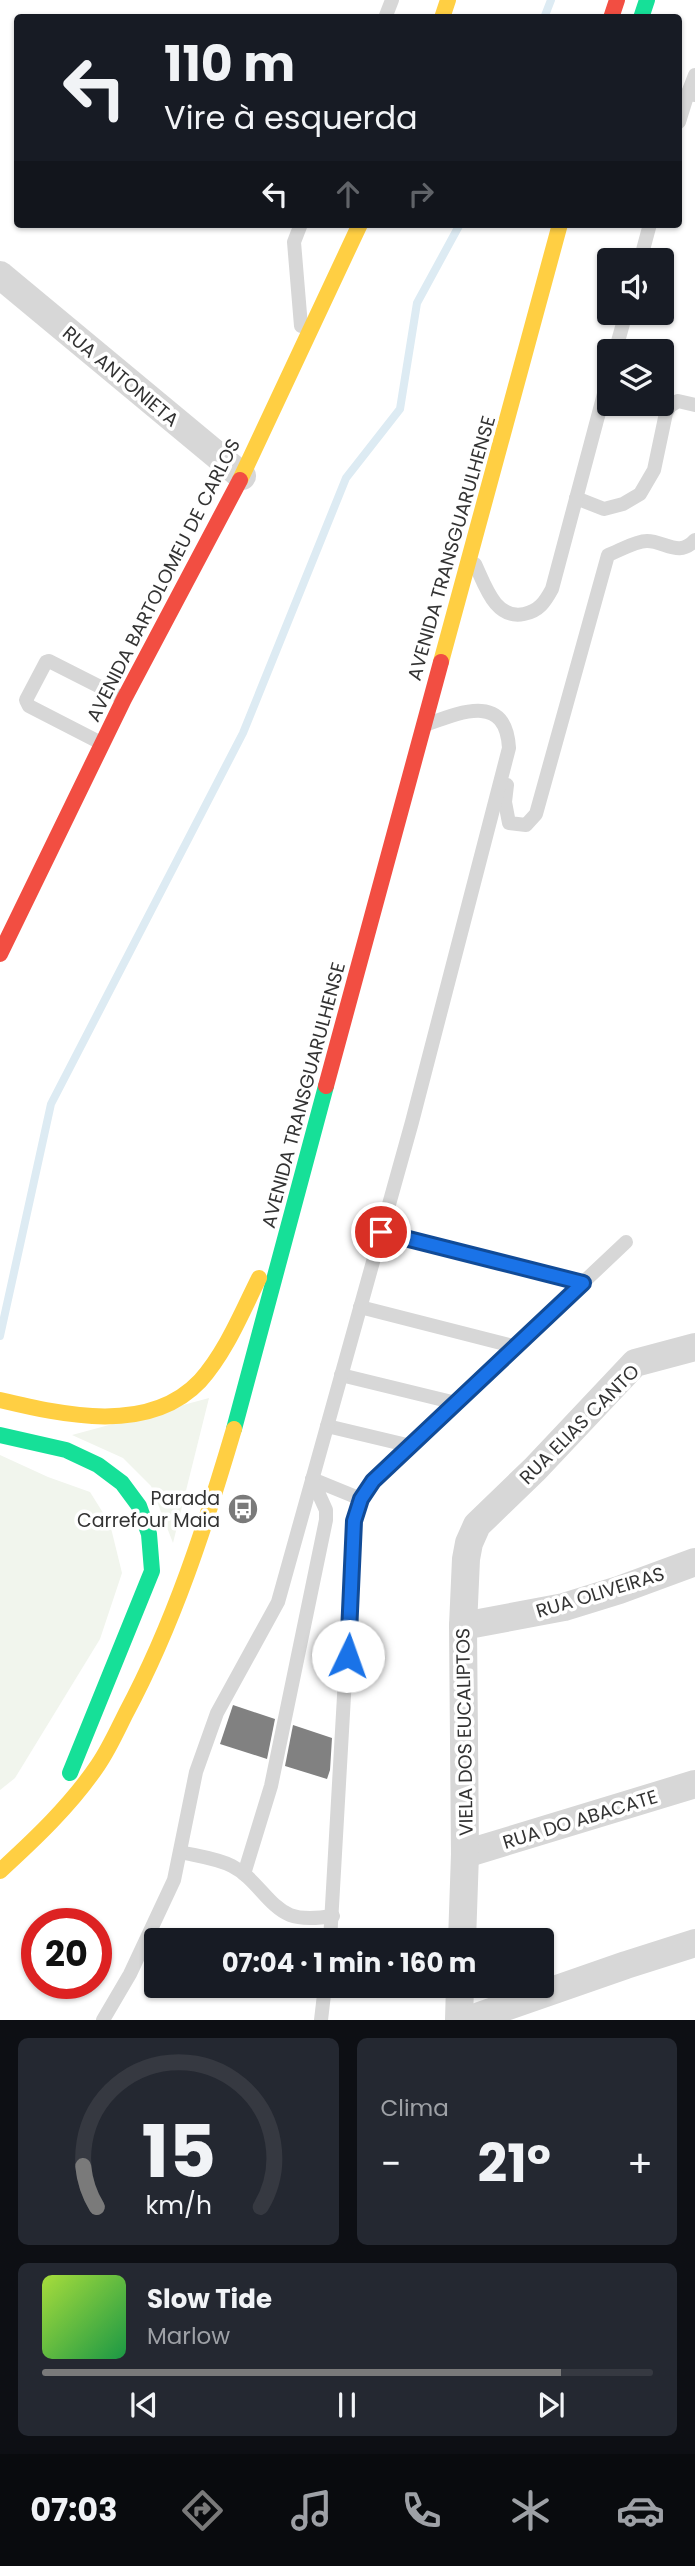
<!DOCTYPE html>
<html lang="pt">
<meta charset="utf-8">
<style>
body{margin:0;font-family:Poppins,sans-serif;background:#242831;color:#f1f3f6;height:100vh;display:flex;flex-direction:column;font-size:26px;white-space:nowrap}
*{box-sizing:border-box;margin:0}
p{font-size:23px;color:#9ea1a6}
.icon{flex:none;width:38px;height:38px;fill:none;stroke:currentColor;stroke-width:2;stroke-linecap:round;stroke-linejoin:round}
.map{position:relative;height:2020px;overflow:hidden}
.panel{display:flex;flex-direction:column;gap:18px;padding:18px;background:#0d0f14;flex:1}
.panel>*{flex:none}
.top-card{position:absolute;left:14px;top:14px;width:668px;height:214px;border-radius:7px;box-shadow:0 2px 5px #0004;background:#171b24;color:#f1f3f6;overflow:hidden}
.tools{position:absolute;left:597px;top:248px;display:grid;gap:14px}
.tools a{display:grid;place-items:center;width:77px;height:77px;border-radius:7px;background:#171b24;box-shadow:0 2px 5px #0004;font-size:35px}
.speed{position:absolute;left:21px;top:1908px;display:flex;gap:14px;font-size:35px;font-weight:700;text-align:center}
.speed>*{display:grid;place-content:center;width:91px;height:91px;border-radius:50%;background:#171b24;box-shadow:0 2px 5px #0004;line-height:1}
.speed .limit{border:10px solid #d22;background:#fff;color:#111}
.pin{position:absolute;display:grid;place-items:center;width:60px;height:60px;color:#fff;margin:-30px;border:4px solid #fff;border-radius:50%;box-shadow:0 2px 7px #0007}
.me{position:absolute;width:77px;margin:-38px;rotate:3deg;stroke-linejoin:round;filter:drop-shadow(0 0 5px #0008)}
.turn{display:flex;align-items:center;gap:24px;height:147px;padding:0 35px;font-size:32px}
.turn .icon{width:91px;height:91px;stroke-width:2.5}
.turn b{display:block;font-size:49px;line-height:60px}
.lanes{display:flex;align-items:center;height:66px;padding:0 35px;background:#0003;justify-content:center;gap:35px;direction:ltr}
.lanes .off{opacity:.35}
.big{font-size:52px;font-weight:700;line-height:1.1}
.panel .tile{flex:1;display:flex;flex-direction:column;justify-content:center;gap:10px;min-width:0;padding:0 24px;border-radius:10px;background:#242831}
.panel .dial{align-items:center;gap:0}
.dial svg{height:182px;overflow:visible;fill:none;stroke:#363941;stroke-width:7;stroke-linecap:round;text-anchor:middle}
.dial text{fill:#f1f3f6;stroke:none}
.song{display:flex;align-items:center;gap:21px}
.cover{width:84px;height:84px;border-radius:10px;background:linear-gradient(135deg,hsl(80 70% 55%),hsl(140 70% 35%))}
.played{height:7px;border-radius:4px;background:linear-gradient(90deg,#7a7a7a 85%,#363941 85%)}
.keys{display:flex;justify-content:space-around;direction:ltr}
.heat{display:flex;justify-content:space-between;align-items:center;font-size:38px;direction:ltr}
.panel .tiles{flex:1;display:grid;gap:18px;grid-template-columns:1fr 1fr}
.tile:last-child{grid-column:span 2}
.trip{position:absolute;left:144px;top:1928px;width:410px;height:70px;border-radius:7px;background:#171b24;box-shadow:0 2px 5px #0004;font-weight:700;line-height:70px;text-align:center}
.tabs{display:flex;height:112px;justify-content:space-around;align-items:center;background:#090b0e;color:#9ea1a6}
.tabs .icon{width:49px;height:49px}
.tabs .on{color:#7a7a7a}
.tabs b{font-size:32px;color:#f1f3f6}
.map>svg:first-child{display:block}
.green{fill:#f1f5ed}
.lines{fill:none;stroke-linecap:round;stroke-linejoin:round}
.stream{stroke:#ddebf3;stroke-width:8}
.building{fill:#818181}
.lane{stroke:#d7d7d7;stroke-width:14}
.street{stroke:#d7d7d7;stroke-width:28}
.fast{stroke:#16e098;stroke-width:16}
.slow{stroke:#ffcf43;stroke-width:16}
.jam{stroke:#f24e42;stroke-width:16}
.route-casing{stroke:#114b97;stroke-width:18}
.route{stroke:#1a73e8;stroke-width:12}
.labels{text-anchor:middle;stroke-width:7;stroke-linejoin:round;paint-order:stroke}
.street-label{font-size:19px;fill:#333;stroke:#fff}
.poi-label{font-size:19px;fill:#333;stroke:#fff;text-anchor:end}
</style>
<div class="map">
<svg width="695" height="2020" viewBox="0 0 695 2020">
<rect width="100%" height="100%" fill="#fff"/>
<g class="green">
<path d="M209,1398L173,1543L151,1486L123,1458L72,1435Z"/>
<path d="M0,1455L48,1477L90,1492L110,1524L122,1573L100,1639L15,1778L0,1790Z"/>
</g>
<g class="lines">
<g class="stream">
<path d="M544,18L551,0"/>
<path d="M0,1336L51,1104L243,733L346,478L400,409L417,303L460,224"/>
</g>
</g>
<g class="building">
<path d="M233,1705L275,1719L267,1759L220,1744Z"/>
<path d="M293,1725L332,1738L330,1770L327,1779L285,1766Z"/>
</g>
<g class="lines">
<g class="lane">
<path d="M385,18L392,0"/>
<path d="M688,93L695,75"/>
<path d="M679,122L688,93L695,95"/>
<path d="M640,261L650,224"/>
<path d="M301,326L294,242L301,224"/>
<path d="M615,352L626,313"/>
<path d="M576,498L604,509L623,504L640,494L654,470L666,413L670,406L678,401L695,405"/>
<path d="M475,564C485,585 495,620 524,614C539,611 545,602 552,589L609,375"/>
<path d="M101,743L29,706L26,700L46,662L49,661L124,699"/>
<path d="M507,785L505,802L509,823L526,825L536,814L608,555C619,551 635,541 647,541C665,541 679,558 695,540"/>
<path d="M381,1232L583,1283"/>
<path d="M360,1307L517,1347"/>
<path d="M341,1375L456,1403"/>
<path d="M327,1426L411,1446"/>
<path d="M180,1852C197,1856 216,1858 232,1866C256,1878 268,1906 290,1915C303,1920 320,1918 333,1916"/>
<path d="M244,1874L271,1786L326,1520V1510L312,1479L361,1499"/>
<path d="M330,1941L354,1521L361,1499L373,1481L626,1242"/>
<path d="M103,2020L130,1974L174,1880L196,1772L217,1713L278,1602L412,1122L509,748C506,694 463,711 428,724"/>
<path d="M321,2020L325,1986"/>
</g>
<g class="street">
<path d="M0,275L242,476"/>
<path d="M463,1626L564,1607L619,1590L695,1562"/>
<path d="M465,1854L695,1784"/>
<path d="M462,1941L465,1854L463,1626L466,1559L469,1543L477,1525L535,1469L635,1363L695,1347"/>
<path d="M459,2020L460,1986"/>
<path d="M468,2020L626,1965L695,1943"/>
</g>
<g class="fast">
<path d="M641,18L647,0"/>
<path d="M234,1429L326,1086"/>
<path d="M0,1435L66,1450L98,1465L122,1483L139,1506L149,1534L152,1571L70,1773"/>
</g>
<g class="slow">
<path d="M442,18L448,0"/>
<path d="M240,480L360,224"/>
<path d="M441,662L560,224"/>
<path d="M0,1400C63,1415 149,1435 200,1381C226,1352 242,1312 259,1278"/>
<path d="M0,1871C35,1839 71,1805 98,1765C109,1749 117,1731 126,1713C174,1623 205,1527 234,1429"/>
</g>
<g class="jam">
<path d="M611,18L617,0"/>
<path d="M0,954L124,699L240,480"/>
<path d="M326,1086L441,662"/>
</g>
</g>
<g class="lines">
<g class="route-casing">
<path id="route" d="M348,1656L354,1521L361,1499L373,1481L583,1283L381,1232"/>
</g>
<use href="#route" class="route"/>
</g>
<defs>
<g id="bus-disc" transform="scale(1.575)"><circle r="9.5" fill="#7a7a7a" stroke="#fff"/><path d="M-5-6H5V4H4V6H2V4H-2V6H-4V4H-5ZM-3.5-4V0h7V-4ZM-3.5 1.2v1.5H-2V1.2ZM2 1.2v1.5H3.5V1.2Z" fill="#fff"/></g>
</defs>
<g fill-rule="evenodd">
<use href="#bus-disc" x="243" y="1509"/>
</g>
<g class="labels">
<g class="street-label">
<text transform="translate(121 376) rotate(40)" y="7">RUA ANTONIETA</text>
<text transform="translate(451 548) rotate(-74)" y="7">AVENIDA TRANSGUARULHENSE</text>
<text transform="translate(163 580) rotate(-63)" y="7">AVENIDA BARTOLOMEU DE CARLOS</text>
<text transform="translate(303 1095) rotate(-75)" y="7">AVENIDA TRANSGUARULHENSE</text>
<text transform="translate(579 1424) rotate(-45)" y="7">RUA ELIAS CANTO</text>
<text transform="translate(600 1592) rotate(-17)" y="7">RUA OLIVEIRAS</text>
<text transform="translate(464 1732) rotate(-91)" y="7">VIELA DOS EUCALIPTOS</text>
<text transform="translate(580 1819) rotate(-17)" y="7">RUA DO ABACATE</text>
</g>
<g class="poi-label">
<text x="220" y="1505">Parada<tspan x="220" dy="22">Carrefour Maia</tspan></text>
</g>
</g>
</svg>
<div class="tools">
<a><svg class="icon" aria-label="sound" viewBox="0 0 24 24"><path d="M4 9h4l5-4v14l-5-4H4zM17 9q2 3 0 6"/></svg></a>
<a><svg class="icon" aria-label="layers" viewBox="0 0 24 24"><path d="M12 4l9 5-9 5-9-5zM3 14l9 5 9-5"/></svg></a>
</div>
<div class="speed"><div class="limit">20</div></div>
<div class="pin" style="left:381px;top:1232px;background:#d93025"><svg class="icon" aria-label="arrive" viewBox="0 0 24 24"><path d="M6 21V4h12l-3 4 3 4H6"/></svg></div>
<svg class="me" style="left:348px;top:1656px" viewBox="-20 -20 40 40"><circle r="19" fill="#fff"/><path d="M0-13L10 11 0 6-10 11z" fill="#1a73e8"/></svg>
<div class="trip">07:04 · 1 min · 160 m</div>
<div class="top-card">
<div class="turn"><svg class="icon" aria-label="left" viewBox="0 0 24 24"><path d="M17 20v-9H6M10 6l-5 5 5 5"/></svg><div><b>110 m</b>Vire à esquerda</div></div>
<div class="lanes"><svg class="icon" aria-label="left" viewBox="0 0 24 24"><path d="M17 20v-9H6M10 6l-5 5 5 5"/></svg><svg class="icon off" aria-label="ahead" viewBox="0 0 24 24"><path d="M12 20V5M6 11l6-6 6 6"/></svg><svg class="icon off" aria-label="right" viewBox="0 0 24 24"><path d="M7 20v-9h11M14 6l5 5-5 5"/></svg></div>
</div>
</div>
<section class="panel">
<div class="tiles">
<div class="tile dial"><svg viewBox="0 0 100 80">
<path d="M14 69A42 42 0 1 1 86 69"/>
<path d="M14 69A42 42 0 0 1 8 51" stroke="#7a7a7a"/>
<text x="50" y="56" font-size="32" font-weight="700">15</text>
<text x="50" y="72" font-size="11">km/h</text>
</svg></div>
<div class="tile"><p>Clima</p>
<div class="heat"><a>−</a><b class="big">21°</b><a>+</a></div>
</div>
<div class="tile">
<div class="song"><i class="cover"></i><div><b>Slow Tide</b><p>Marlow</p></div></div>
<div class="played"></div>
<div class="keys"><svg class="icon" aria-label="previous" viewBox="0 0 24 24"><path d="M18 5L8 12l10 7zM5 5v14"/></svg><svg class="icon" aria-label="pause" viewBox="0 0 24 24"><path d="M8 5v14M16 5v14"/></svg><svg class="icon" aria-label="next" viewBox="0 0 24 24"><path d="M6 5l10 7-10 7zM19 5v14"/></svg></div>
</div>
</div>
</section>
<nav class="tabs">
<b>07:03</b>
<svg class="icon on" aria-label="directions" viewBox="0 0 24 24"><path d="M12 3l9 9-9 9-9-9zM9 14v-3h6M13 9l2 2-2 2"/></svg>
<svg class="icon" aria-label="music" viewBox="0 0 24 24"><path d="M9 18V5l10-2v13"/><circle cx="6" cy="18" r="3"/><circle cx="16" cy="16" r="3"/></svg>
<svg class="icon" aria-label="phone" viewBox="0 0 24 24"><path d="M5 4h4l2 5-3 2q2 4 5 5l2-3 5 2v4C11 20 4 13 5 4z"/></svg>
<svg class="icon" aria-label="climate" viewBox="0 0 24 24"><path d="M12 3v18M4 7l16 10M4 17L20 7"/></svg>
<svg class="icon" aria-label="car" viewBox="0 0 24 24"><path d="M5 17H2v-5l4-1 3-4h7l3 4 3 1v5h-3M9 17h6M6 11h13"/><circle cx="7" cy="17" r="2"/><circle cx="17" cy="17" r="2"/></svg>
</nav>
